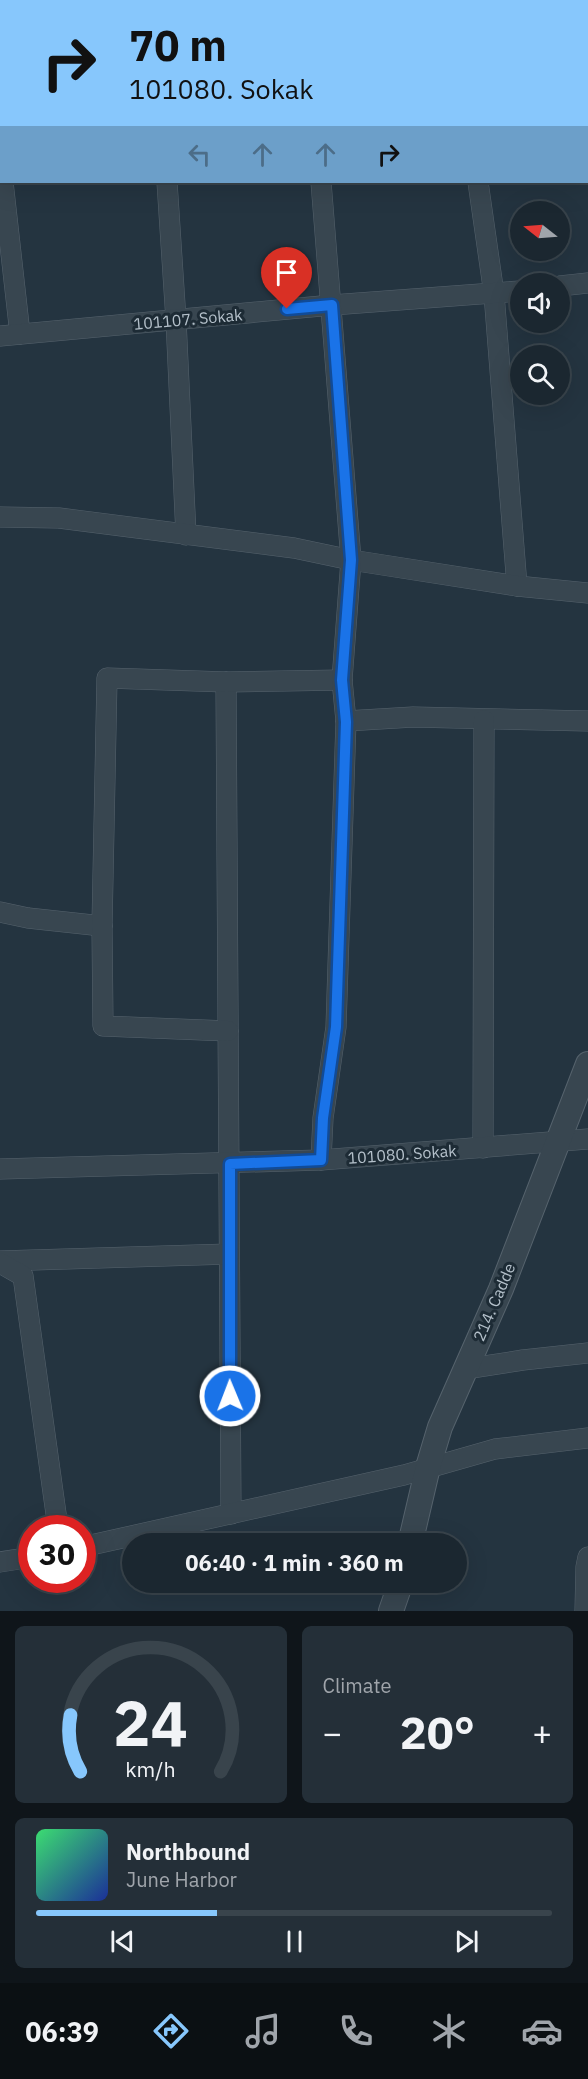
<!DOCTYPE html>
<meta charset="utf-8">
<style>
body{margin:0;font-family:"IBM Plex Sans",sans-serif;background:#242f38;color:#f1f3f6;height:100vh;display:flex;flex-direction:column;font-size:22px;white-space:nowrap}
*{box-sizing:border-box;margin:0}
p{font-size:20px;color:#a0a5ab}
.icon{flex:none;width:33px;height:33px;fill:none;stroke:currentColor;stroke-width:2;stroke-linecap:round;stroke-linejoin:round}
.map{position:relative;height:1611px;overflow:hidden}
.details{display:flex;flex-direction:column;gap:15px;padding:15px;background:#0f151a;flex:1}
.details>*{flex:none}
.hud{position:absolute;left:0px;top:0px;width:588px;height:183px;box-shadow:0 6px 24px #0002,0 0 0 2px #39444c;background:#87c7fc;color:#111;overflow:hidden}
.needle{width:39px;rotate:287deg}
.controls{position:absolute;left:510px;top:201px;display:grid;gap:12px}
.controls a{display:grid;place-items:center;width:60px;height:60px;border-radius:50%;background:#1b2730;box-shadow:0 6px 24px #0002,0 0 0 2px #39444c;font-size:30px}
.speed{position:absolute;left:18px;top:1515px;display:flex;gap:12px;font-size:30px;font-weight:700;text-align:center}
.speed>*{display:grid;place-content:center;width:78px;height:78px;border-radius:50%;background:#1b2730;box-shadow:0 6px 24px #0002,0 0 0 2px #39444c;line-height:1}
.speed .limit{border:9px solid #d22;background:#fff;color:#111}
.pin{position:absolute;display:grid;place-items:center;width:51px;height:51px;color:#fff;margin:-62px -26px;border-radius:50% 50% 50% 0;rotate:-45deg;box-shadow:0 0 6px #0007}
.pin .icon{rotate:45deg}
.me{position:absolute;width:66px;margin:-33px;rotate:359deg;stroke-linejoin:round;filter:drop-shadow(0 0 4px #0008)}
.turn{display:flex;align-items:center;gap:21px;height:126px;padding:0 30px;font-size:27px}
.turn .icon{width:78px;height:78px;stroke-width:2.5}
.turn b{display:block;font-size:42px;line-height:51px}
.lanes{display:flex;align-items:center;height:57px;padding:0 30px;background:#0003;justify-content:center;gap:30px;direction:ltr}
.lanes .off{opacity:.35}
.big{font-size:45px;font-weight:700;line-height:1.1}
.details .widget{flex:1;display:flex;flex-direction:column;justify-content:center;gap:9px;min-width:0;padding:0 21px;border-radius:9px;background:#242f38}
.details .dial{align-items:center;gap:0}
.dial svg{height:156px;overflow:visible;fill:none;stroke:#39444c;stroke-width:7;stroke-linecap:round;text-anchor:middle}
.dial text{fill:#f1f3f6;stroke:none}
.song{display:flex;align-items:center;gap:18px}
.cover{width:72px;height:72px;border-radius:9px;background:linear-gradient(135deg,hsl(140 70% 55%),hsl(230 70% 35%))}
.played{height:6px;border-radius:3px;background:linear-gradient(90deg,#87c7fc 35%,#39444c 35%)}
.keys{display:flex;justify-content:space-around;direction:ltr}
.heat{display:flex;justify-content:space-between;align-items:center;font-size:33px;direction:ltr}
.details .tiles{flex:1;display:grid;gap:15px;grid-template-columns:1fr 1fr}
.widget:last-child{grid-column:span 2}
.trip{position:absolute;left:122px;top:1533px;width:345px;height:60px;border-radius:30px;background:#1b2730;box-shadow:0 6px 24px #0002,0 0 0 2px #39444c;font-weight:700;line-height:60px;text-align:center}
.tab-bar{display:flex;height:96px;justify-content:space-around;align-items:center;background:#0b1013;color:#a0a5ab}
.tab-bar .icon{width:42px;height:42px}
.tab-bar .current{color:#87c7fc}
.tab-bar b{font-size:27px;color:#f1f3f6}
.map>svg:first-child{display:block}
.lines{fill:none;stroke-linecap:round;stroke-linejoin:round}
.minor-casing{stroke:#56636d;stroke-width:21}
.tertiary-casing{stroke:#56636d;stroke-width:26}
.minor{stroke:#384650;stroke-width:20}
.tertiary{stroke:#384650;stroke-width:24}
.route-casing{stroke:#114b97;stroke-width:15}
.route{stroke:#1a73e8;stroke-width:10}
.labels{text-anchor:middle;stroke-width:6;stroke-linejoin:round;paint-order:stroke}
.street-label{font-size:16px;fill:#b4c0ca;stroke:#1d2b35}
</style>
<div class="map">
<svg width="588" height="1611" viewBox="0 0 588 1611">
<rect width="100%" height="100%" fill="#243440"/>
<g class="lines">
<g class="minor-casing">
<g id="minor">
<path d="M452,0V2"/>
<path d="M149,2V0"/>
<path d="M367,2L369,0"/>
<path d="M0,140H2"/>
<path d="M0,156L2,170"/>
<path d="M3,182L20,334"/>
<path d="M167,182L176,320L186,535"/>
<path d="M478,182L494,294L517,586"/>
<path d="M560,286L588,283"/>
<path d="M0,336L332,305L520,291"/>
<path d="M0,517L59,518L294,548L351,560L517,586L588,593"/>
<path d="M226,682L231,1514"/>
<path d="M346,721L413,717L588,721"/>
<path d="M0,912L28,918L102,926"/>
<path d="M228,1031L103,1026L102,926L107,678L226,682L342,680"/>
<path d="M483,1148L484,720"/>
<path d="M321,1160L323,1118L336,1027L346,721L342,680L351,560L321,182"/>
<path d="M0,1169L321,1160L588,1139"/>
<path d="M0,1261L229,1254"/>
<path d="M0,1263L23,1276L58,1528"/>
<path d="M465,1369L523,1360L588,1353"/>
<path d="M82,1547L404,1475L495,1449L588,1438"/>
<path d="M0,1562L32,1557"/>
<path d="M585,1611L586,1567L588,1557"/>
</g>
</g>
<g class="tertiary-casing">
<g id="tertiary">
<path d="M410,1544L428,1467L440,1427L501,1289L588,1064"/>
<path d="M391,1611L401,1582"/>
</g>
</g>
<use href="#minor" class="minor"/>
<use href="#tertiary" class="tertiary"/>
</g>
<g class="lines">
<g class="route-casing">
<path id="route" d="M230,1396V1164L321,1160L323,1118L336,1027L346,722L342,680L351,560L332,305L287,309"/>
</g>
<use href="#route" class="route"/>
</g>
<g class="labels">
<g class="street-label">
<text transform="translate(188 319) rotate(-5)" y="6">101107. Sokak</text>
<text transform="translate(402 1154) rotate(-4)" y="6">101080. Sokak</text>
<text transform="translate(494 1302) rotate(-67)" y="6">214. Cadde</text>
</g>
</g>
</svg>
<div class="controls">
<a><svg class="needle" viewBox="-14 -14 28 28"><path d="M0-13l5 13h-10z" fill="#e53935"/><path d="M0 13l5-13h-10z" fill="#a0a5ab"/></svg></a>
<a><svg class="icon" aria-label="sound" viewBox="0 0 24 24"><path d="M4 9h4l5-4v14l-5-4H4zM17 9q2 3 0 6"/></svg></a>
<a><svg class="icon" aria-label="search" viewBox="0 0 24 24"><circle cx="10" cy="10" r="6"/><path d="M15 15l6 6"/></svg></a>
</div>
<div class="speed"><div class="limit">30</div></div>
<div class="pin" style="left:287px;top:309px;background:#d93025"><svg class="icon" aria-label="arrive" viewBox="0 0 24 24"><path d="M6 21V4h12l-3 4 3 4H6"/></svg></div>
<svg class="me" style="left:230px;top:1396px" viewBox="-20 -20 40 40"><circle r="17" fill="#1a73e8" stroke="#fff" stroke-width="3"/><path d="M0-11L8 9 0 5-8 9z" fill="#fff"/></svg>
<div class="trip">06:40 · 1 min · 360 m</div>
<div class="hud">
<div class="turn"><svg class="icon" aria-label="right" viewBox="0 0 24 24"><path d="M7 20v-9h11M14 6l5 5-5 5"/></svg><div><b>70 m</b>101080. Sokak</div></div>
<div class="lanes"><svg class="icon off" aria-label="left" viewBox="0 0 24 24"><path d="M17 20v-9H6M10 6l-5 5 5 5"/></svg><svg class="icon off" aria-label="ahead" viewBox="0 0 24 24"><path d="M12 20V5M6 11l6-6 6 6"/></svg><svg class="icon off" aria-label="ahead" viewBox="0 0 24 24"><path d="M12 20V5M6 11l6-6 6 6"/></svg><svg class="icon" aria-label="right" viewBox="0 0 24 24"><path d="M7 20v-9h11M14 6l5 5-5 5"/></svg></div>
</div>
</div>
<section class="details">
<div class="tiles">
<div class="widget dial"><svg viewBox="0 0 100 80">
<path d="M14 69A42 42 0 1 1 86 69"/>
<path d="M14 69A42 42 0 0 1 9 40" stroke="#87c7fc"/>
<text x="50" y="56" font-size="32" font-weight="700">24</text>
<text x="50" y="72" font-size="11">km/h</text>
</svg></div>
<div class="widget"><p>Climate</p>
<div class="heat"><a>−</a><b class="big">20°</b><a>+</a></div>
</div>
<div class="widget">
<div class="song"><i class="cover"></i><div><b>Northbound</b><p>June Harbor</p></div></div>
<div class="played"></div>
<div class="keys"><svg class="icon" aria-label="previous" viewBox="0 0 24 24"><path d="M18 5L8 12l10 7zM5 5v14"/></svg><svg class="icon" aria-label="pause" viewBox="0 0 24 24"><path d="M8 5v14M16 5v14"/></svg><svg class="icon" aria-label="next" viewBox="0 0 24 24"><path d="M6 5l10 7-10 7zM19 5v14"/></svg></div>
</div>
</div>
</section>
<nav class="tab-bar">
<b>06:39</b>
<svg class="icon current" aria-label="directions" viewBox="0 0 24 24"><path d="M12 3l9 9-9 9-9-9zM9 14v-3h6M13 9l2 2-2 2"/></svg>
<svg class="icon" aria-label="music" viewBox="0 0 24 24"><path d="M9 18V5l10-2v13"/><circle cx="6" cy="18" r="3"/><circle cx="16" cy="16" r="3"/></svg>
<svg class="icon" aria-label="phone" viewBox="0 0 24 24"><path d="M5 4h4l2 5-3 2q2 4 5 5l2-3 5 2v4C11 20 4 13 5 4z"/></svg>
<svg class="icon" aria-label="climate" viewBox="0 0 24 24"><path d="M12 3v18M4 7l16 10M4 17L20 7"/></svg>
<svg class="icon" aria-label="car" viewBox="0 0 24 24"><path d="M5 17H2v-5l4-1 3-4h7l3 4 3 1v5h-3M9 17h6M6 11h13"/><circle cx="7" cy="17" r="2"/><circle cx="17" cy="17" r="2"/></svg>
</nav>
